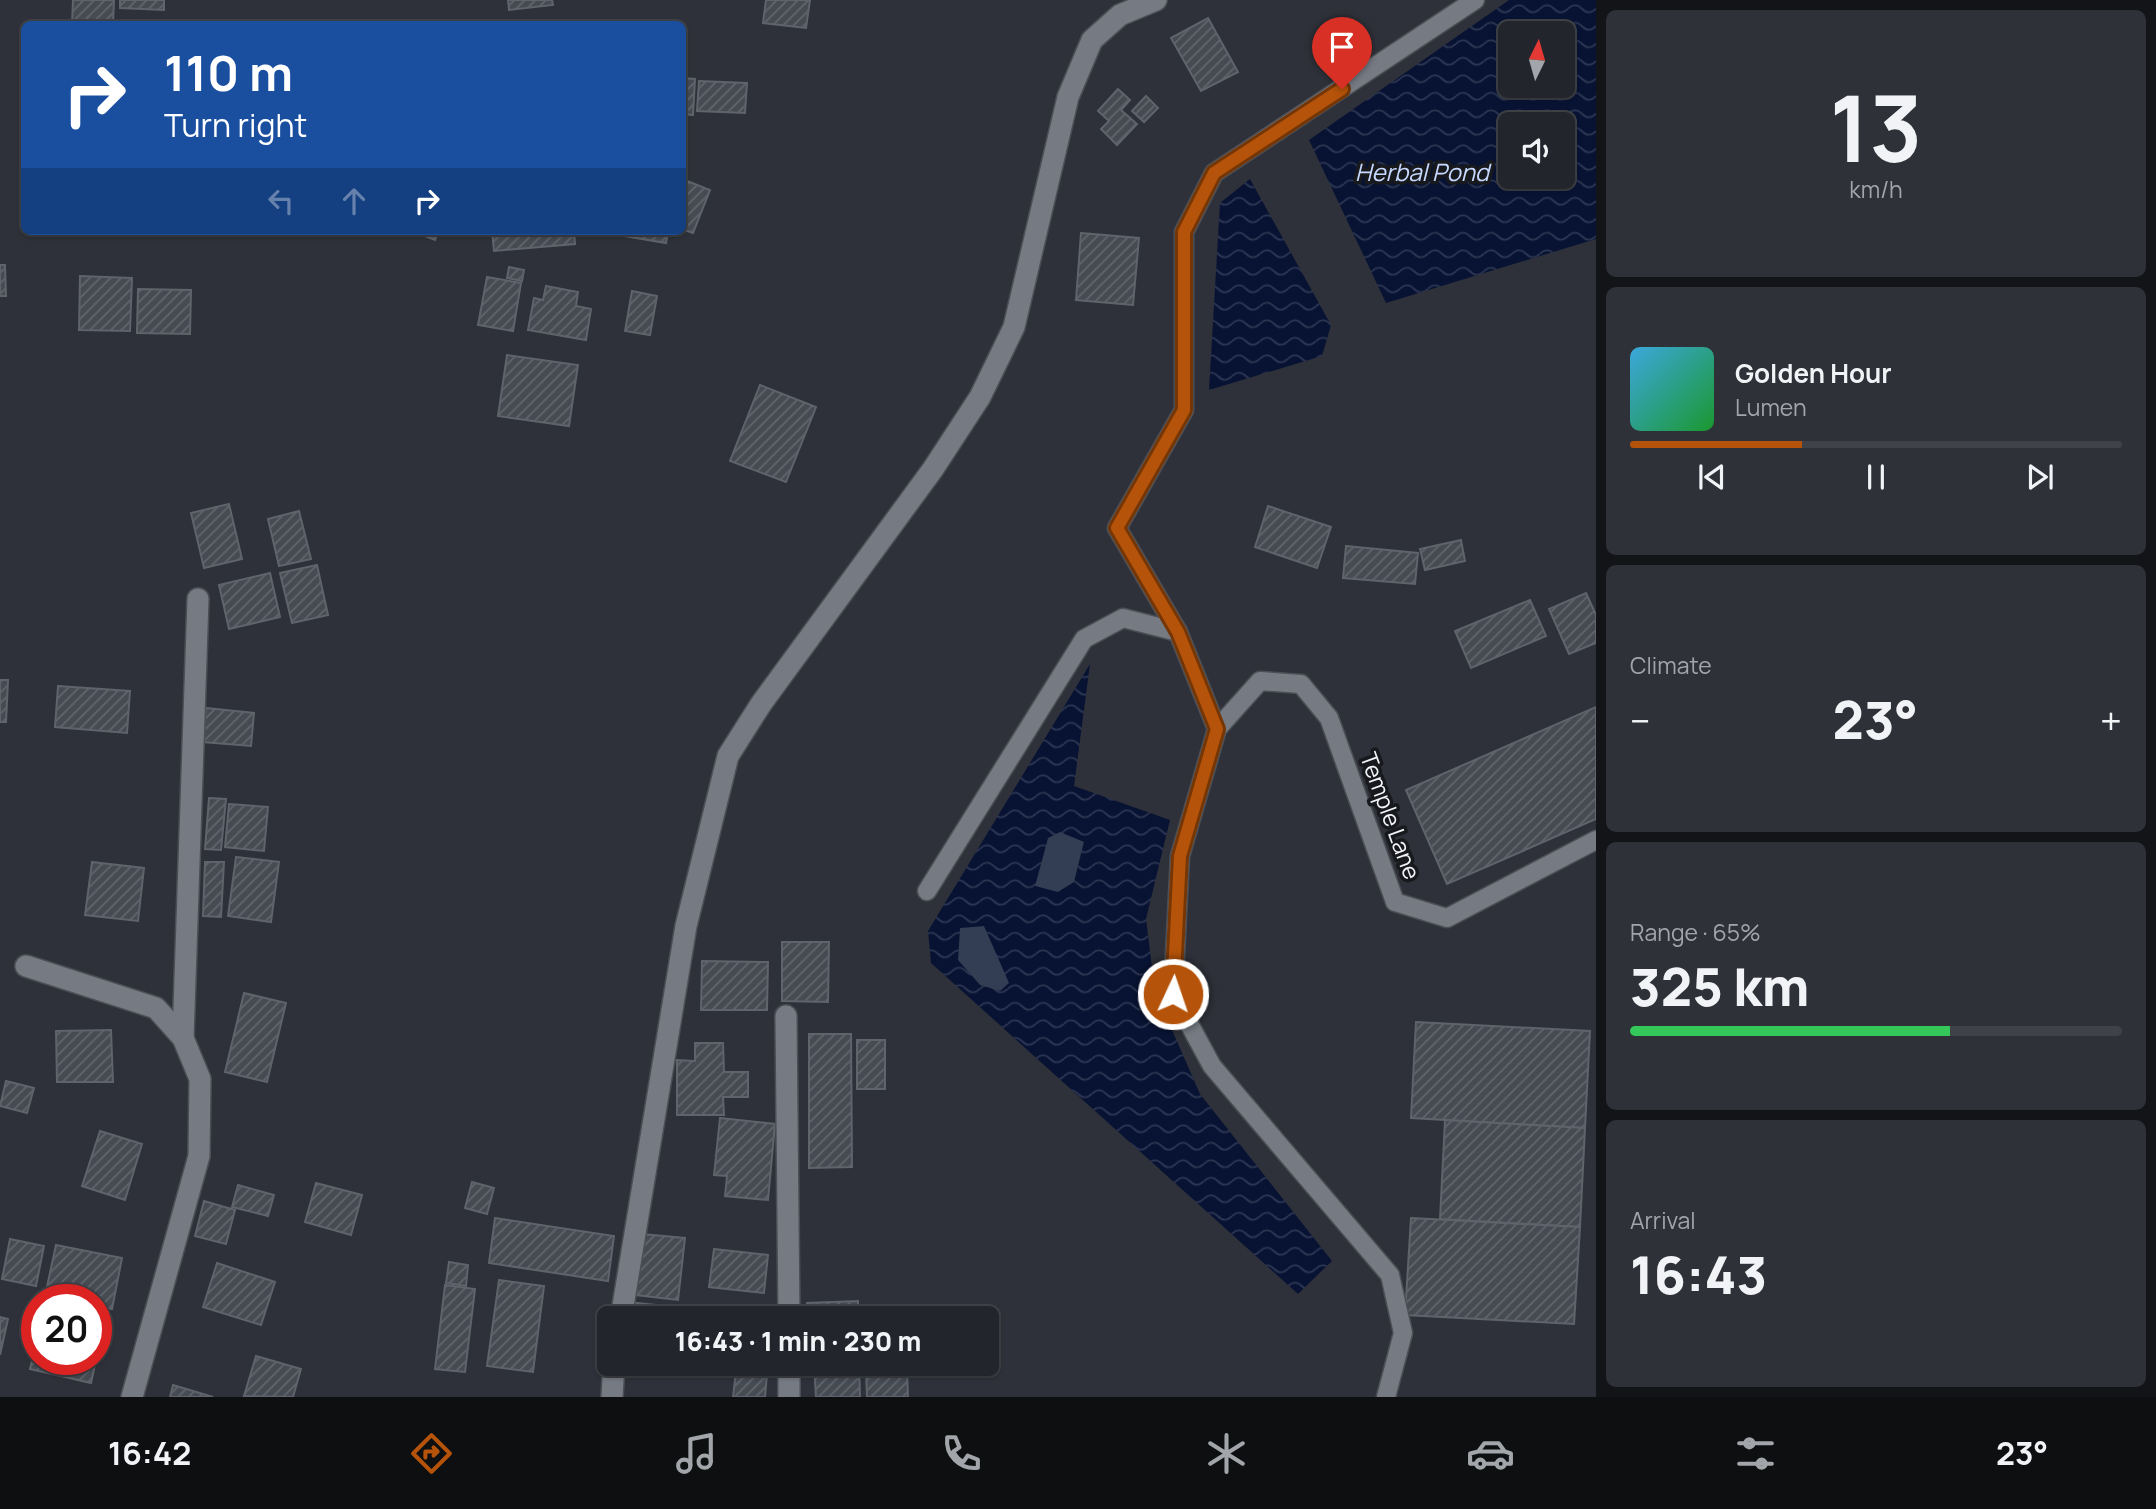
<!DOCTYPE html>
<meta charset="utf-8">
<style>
body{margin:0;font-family:Manrope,sans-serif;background:#2e3137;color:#f1f3f6;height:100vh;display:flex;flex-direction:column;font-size:26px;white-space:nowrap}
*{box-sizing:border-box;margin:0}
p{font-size:23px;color:#a2a5a9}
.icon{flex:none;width:38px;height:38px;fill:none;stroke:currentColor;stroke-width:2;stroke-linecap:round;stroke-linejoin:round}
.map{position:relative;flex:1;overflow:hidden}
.details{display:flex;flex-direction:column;gap:10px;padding:10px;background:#131418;width:560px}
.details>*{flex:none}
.banner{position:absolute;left:21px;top:21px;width:665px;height:214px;border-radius:10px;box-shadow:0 2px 5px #0004,0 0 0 2px #3f4247;background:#1a4fa0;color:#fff;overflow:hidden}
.needle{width:46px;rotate:5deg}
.tools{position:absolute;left:1498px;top:21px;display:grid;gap:14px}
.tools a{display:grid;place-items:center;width:77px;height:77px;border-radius:10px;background:#22252b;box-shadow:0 2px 5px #0004,0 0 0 2px #3f4247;font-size:35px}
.speed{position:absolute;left:21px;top:1284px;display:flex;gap:14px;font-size:35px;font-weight:700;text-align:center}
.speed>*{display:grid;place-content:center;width:91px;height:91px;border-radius:50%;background:#22252b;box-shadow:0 2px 5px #0004,0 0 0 2px #3f4247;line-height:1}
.speed .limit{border:10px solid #d22;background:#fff;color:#111}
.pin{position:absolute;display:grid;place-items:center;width:60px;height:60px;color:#fff;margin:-72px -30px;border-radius:50% 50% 50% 0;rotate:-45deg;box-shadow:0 0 7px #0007}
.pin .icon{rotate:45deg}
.me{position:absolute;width:77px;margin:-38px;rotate:3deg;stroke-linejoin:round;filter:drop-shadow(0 0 5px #0008)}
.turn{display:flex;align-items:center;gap:24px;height:147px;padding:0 28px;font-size:32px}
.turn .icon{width:91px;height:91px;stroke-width:2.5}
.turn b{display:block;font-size:49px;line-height:60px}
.lanes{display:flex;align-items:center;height:66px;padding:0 28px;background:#0003;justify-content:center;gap:35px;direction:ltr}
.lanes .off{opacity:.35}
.big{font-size:52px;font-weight:800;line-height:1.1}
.details .tile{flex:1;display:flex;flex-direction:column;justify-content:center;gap:10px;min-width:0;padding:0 24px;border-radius:10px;background:#2e3137}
.details .dial{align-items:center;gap:0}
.dial b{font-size:91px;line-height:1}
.song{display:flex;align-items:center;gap:21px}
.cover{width:84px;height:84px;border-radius:10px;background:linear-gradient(135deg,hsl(200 70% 55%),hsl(130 70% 35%))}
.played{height:7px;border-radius:4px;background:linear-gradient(90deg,#b45309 35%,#3f4247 35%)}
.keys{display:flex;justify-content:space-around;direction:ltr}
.heat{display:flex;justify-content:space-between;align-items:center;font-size:38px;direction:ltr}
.charge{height:10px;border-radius:5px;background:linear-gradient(90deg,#34c759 65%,#3f4247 0)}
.trip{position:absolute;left:597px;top:1306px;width:402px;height:70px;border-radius:10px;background:#22252b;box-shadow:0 2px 5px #0004,0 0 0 2px #3f4247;font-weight:800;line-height:70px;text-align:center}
.tabs{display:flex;height:112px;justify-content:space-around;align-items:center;background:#0e0f11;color:#a2a5a9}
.tabs .icon{width:49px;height:49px}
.tabs .current{color:#b45309}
.tabs b{font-size:32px;color:#f1f3f6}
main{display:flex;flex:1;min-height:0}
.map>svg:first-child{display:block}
.grass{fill:#333d54}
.water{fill:url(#water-waves);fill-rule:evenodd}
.building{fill:url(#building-hatch);stroke:#5f636b;stroke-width:2}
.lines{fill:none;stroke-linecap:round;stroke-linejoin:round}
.lane-casing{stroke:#4b4e54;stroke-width:21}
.street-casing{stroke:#4b4e54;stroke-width:24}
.lane{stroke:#767a83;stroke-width:18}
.street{stroke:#767a83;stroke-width:21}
.route-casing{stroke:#753606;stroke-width:18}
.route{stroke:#b45309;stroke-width:12}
.labels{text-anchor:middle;stroke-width:7;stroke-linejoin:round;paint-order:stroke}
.street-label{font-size:23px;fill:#f2f5fa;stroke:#18191d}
.water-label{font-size:24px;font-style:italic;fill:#c6d8ff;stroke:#18191d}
</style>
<main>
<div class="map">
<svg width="1596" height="1397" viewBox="0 0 1596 1397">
<defs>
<pattern id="water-waves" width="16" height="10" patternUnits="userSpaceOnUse" patternTransform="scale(1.75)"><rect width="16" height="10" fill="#081334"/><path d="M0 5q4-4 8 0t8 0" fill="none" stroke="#2c3652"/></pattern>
<pattern id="building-hatch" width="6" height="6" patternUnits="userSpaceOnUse" patternTransform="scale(1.75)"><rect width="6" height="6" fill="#464a52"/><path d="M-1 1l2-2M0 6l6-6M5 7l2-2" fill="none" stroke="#61656c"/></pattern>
</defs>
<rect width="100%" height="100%" fill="#2e3139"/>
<g class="grass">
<path d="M1060,832L1084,841L1074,882L1058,892L1035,886L1048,838Z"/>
<path d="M984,926L1010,983L1000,991L980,985L958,960L960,928Z"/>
</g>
<g class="water">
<path d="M1509,0H1596V239L1386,303L1309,140ZM1510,33H1563V86H1510ZM1510,124H1563V177H1510Z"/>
<path d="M1250,179L1331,325L1322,356L1209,390L1220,203Z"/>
<path d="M1090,664L1074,786L1170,820L1146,919L1155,991L1200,1094L1332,1261L1298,1294L931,963L928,931ZM1060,832L1084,842L1074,882L1058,892L1035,886L1048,838ZM984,926L1009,983L1000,991L980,985L958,960L960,928Z"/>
</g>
<g class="building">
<path d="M73,0H114L113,24H72Z"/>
<path d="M120,0H164V10L120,8Z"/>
<path d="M508,0H552L553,5L509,10Z"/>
<path d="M766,0H810L806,28L763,23Z"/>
<path d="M1208,18L1238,72L1201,91L1171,38Z"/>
<path d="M682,78L695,79L693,115L682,114Z"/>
<path d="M699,81L747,83L745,113L697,111Z"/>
<path d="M1118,89L1130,100L1121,110L1137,124L1117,145L1101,129L1109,121L1098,111Z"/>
<path d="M1146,96L1158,108L1144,122L1132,111Z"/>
<path d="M687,181L710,190L693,233L682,229V194Z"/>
<path d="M412,231H438L435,240Z"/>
<path d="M492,231H574L575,244L494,251Z"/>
<path d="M619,231H668L666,243L618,235Z"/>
<path d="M1081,233L1139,238L1133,305L1076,300Z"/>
<path d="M0,265H5L6,296H0Z"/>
<path d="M509,267L524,270L522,281L507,278Z"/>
<path d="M80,276L132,278L130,331L79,330Z"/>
<path d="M487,277L521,283L513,331L478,325Z"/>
<path d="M546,286L578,292L576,306L591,309L586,340L528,330L534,298L543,300Z"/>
<path d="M138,289L191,290L190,334L137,333Z"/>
<path d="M632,291L657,296L650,335L625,331Z"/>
<path d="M507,355L578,365L569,426L498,416Z"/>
<path d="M760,385L816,407L786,482L730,461Z"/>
<path d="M229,504L242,559L204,568L191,513Z"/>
<path d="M1268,506L1331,527L1317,568L1255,547Z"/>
<path d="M299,511L311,559L279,566L268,519Z"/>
<path d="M1461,540L1465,561L1425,570L1420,549Z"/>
<path d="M1346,546L1418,553L1415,584L1343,578Z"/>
<path d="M317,565L328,615L292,623L280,573Z"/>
<path d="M270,573L280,617L229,629L219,585Z"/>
<path d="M1586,593L1596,615V643L1569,654L1549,609Z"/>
<path d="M1530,600L1546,636L1471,668L1455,631Z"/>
<path d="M0,680H8L6,722H0Z"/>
<path d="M58,686L130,691L127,733L55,727Z"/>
<path d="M1596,707V819L1447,884L1406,790Z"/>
<path d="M206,708L254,713L251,746L203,742Z"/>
<path d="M209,798L226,799L221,850L205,849Z"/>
<path d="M229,804L268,807L264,851L225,847Z"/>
<path d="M236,857L279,862L271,922L228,916Z"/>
<path d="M92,862L144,868L138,921L85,915Z"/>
<path d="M205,862H224L221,917L203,916Z"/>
<path d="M782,942H829L828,1002L782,1001Z"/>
<path d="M702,961L768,962L767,1010H701Z"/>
<path d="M244,993L286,1003L267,1082L225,1072Z"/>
<path d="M1416,1022L1590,1031L1585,1128L1411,1118Z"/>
<path d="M111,1030L113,1082H57L56,1031Z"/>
<path d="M809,1034H851L852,1167L809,1168Z"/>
<rect x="857" y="1040" width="28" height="49"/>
<path d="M695,1043H723L724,1072H748V1097H723L724,1115H677V1060L695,1061Z"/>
<path d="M6,1081L34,1088L27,1113L0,1106Z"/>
<path d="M720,1118L775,1124L768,1200L725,1196L727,1176L714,1175Z"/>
<path d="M1445,1120L1585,1128L1580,1227L1440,1219Z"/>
<path d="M100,1131L142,1144L125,1200L82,1186Z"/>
<path d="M472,1182L494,1188L487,1214L465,1208Z"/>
<path d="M316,1183L362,1195L351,1235L305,1222Z"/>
<path d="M238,1185L274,1195L268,1216L232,1207Z"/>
<path d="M204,1201L235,1210L226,1244L195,1236Z"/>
<path d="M495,1218L614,1236L608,1281L489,1263Z"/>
<path d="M1411,1218L1580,1227L1574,1324L1405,1315Z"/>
<path d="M642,1234L685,1238L678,1300L636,1295Z"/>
<path d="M10,1239L44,1246L36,1286L2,1279Z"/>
<path d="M56,1245L122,1258L112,1309L96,1306V1300H66L45,1296Z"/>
<path d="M714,1249L768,1255L764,1293L709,1287Z"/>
<path d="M449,1262L468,1265L466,1286L446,1283Z"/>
<path d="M217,1263L275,1282L261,1325L203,1307Z"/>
<path d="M499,1280L544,1286L533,1372L487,1366Z"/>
<path d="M445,1285L475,1289L465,1372L435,1369Z"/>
<path d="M858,1301V1318H807V1303Z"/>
<path d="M627,1302L694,1309L693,1318H625Z"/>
<path d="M0,1317L8,1319L0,1355Z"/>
<path d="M37,1340V1360H96L91,1383L30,1369Z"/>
<path d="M256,1356L301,1369L293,1397L244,1396Z"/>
<path d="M737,1363H768L765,1397H733Z"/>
<path d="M859,1363L860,1397H816L814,1364Z"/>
<path d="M907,1370L908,1397H867L866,1372Z"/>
<path d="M173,1385L213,1397H170Z"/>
</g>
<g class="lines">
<g class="lane-casing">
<g id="lane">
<path d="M1178,632L1117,528L1184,410V232L1214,173L1475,0"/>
<path d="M1217,729L1260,681L1301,684L1329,718L1395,902L1447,918L1596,840"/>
<path d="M927,891L1084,639L1123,618L1178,632L1217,729L1180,856L1173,994L1212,1066L1390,1275L1403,1333L1386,1397"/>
</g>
</g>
<g class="street-casing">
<g id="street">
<path d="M26,966L156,1008L183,1038L200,1079L199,1156L132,1397"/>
<path d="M786,1016L789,1318"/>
<path d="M183,1038L198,599"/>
<path d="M621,1318L686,926L728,756L761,704L933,469L980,397L1014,327L1068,97L1092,40L1120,15L1156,0"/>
<path d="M789,1363V1397"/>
<path d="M612,1397L614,1363"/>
</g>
</g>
<use href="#lane" class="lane"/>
<use href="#street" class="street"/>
</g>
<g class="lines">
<g class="route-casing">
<path id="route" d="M1173,994L1180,856L1217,729L1178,632L1117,528L1184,410V232L1214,173L1342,89"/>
</g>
<use href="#route" class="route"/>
</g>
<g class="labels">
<g class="street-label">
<text transform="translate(1390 816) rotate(70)" y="8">Temple Lane</text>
</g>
<g class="water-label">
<text x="1422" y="181">Herbal Pond</text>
</g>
</g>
</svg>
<div class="tools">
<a><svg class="needle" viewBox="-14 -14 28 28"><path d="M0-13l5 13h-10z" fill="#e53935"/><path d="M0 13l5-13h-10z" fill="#a2a5a9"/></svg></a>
<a><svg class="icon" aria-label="sound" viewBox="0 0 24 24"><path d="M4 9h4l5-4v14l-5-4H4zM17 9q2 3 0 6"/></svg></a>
</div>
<div class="speed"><div class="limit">20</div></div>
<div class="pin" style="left:1342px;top:89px;background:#d93025"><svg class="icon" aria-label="arrive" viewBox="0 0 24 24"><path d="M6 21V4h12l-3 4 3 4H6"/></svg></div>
<svg class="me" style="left:1173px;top:994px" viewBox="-20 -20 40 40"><circle r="17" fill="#b45309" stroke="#fff" stroke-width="3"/><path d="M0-11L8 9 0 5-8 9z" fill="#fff"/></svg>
<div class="trip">16:43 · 1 min · 230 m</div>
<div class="banner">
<div class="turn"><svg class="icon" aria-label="right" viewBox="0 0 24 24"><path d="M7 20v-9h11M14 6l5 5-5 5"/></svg><div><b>110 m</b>Turn right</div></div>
<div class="lanes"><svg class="icon off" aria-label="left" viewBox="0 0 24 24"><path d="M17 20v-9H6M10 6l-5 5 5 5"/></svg><svg class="icon off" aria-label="ahead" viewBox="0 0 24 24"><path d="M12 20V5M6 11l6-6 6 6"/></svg><svg class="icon" aria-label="right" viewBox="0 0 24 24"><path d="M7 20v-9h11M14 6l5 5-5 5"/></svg></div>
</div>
</div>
<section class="details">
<div class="tile dial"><b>13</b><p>km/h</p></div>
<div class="tile">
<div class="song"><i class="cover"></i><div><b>Golden Hour</b><p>Lumen</p></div></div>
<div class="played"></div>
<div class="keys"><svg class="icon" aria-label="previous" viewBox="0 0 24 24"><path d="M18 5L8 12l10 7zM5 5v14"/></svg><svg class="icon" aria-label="pause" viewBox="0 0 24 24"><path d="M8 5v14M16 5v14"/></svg><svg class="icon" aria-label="next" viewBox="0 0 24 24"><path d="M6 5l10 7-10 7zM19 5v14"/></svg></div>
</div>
<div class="tile"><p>Climate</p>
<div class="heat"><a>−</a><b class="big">23°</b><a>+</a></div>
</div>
<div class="tile"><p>Range · 65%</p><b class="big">325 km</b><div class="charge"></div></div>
<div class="tile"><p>Arrival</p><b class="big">16:43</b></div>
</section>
</main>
<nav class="tabs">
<b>16:42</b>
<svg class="icon current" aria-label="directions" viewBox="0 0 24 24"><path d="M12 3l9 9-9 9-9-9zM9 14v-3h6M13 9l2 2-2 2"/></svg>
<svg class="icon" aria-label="music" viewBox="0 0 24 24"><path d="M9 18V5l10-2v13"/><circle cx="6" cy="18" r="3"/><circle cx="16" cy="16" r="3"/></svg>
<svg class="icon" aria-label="phone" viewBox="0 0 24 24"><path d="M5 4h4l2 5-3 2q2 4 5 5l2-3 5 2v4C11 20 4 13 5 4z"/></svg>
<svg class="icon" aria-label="climate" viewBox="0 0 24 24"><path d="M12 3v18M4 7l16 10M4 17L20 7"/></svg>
<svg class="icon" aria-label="car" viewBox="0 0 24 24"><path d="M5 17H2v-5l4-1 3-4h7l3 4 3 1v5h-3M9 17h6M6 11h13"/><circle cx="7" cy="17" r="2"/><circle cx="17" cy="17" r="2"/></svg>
<svg class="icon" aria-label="filters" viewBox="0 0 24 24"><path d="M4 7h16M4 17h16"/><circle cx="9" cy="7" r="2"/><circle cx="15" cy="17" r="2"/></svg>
<b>23°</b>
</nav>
